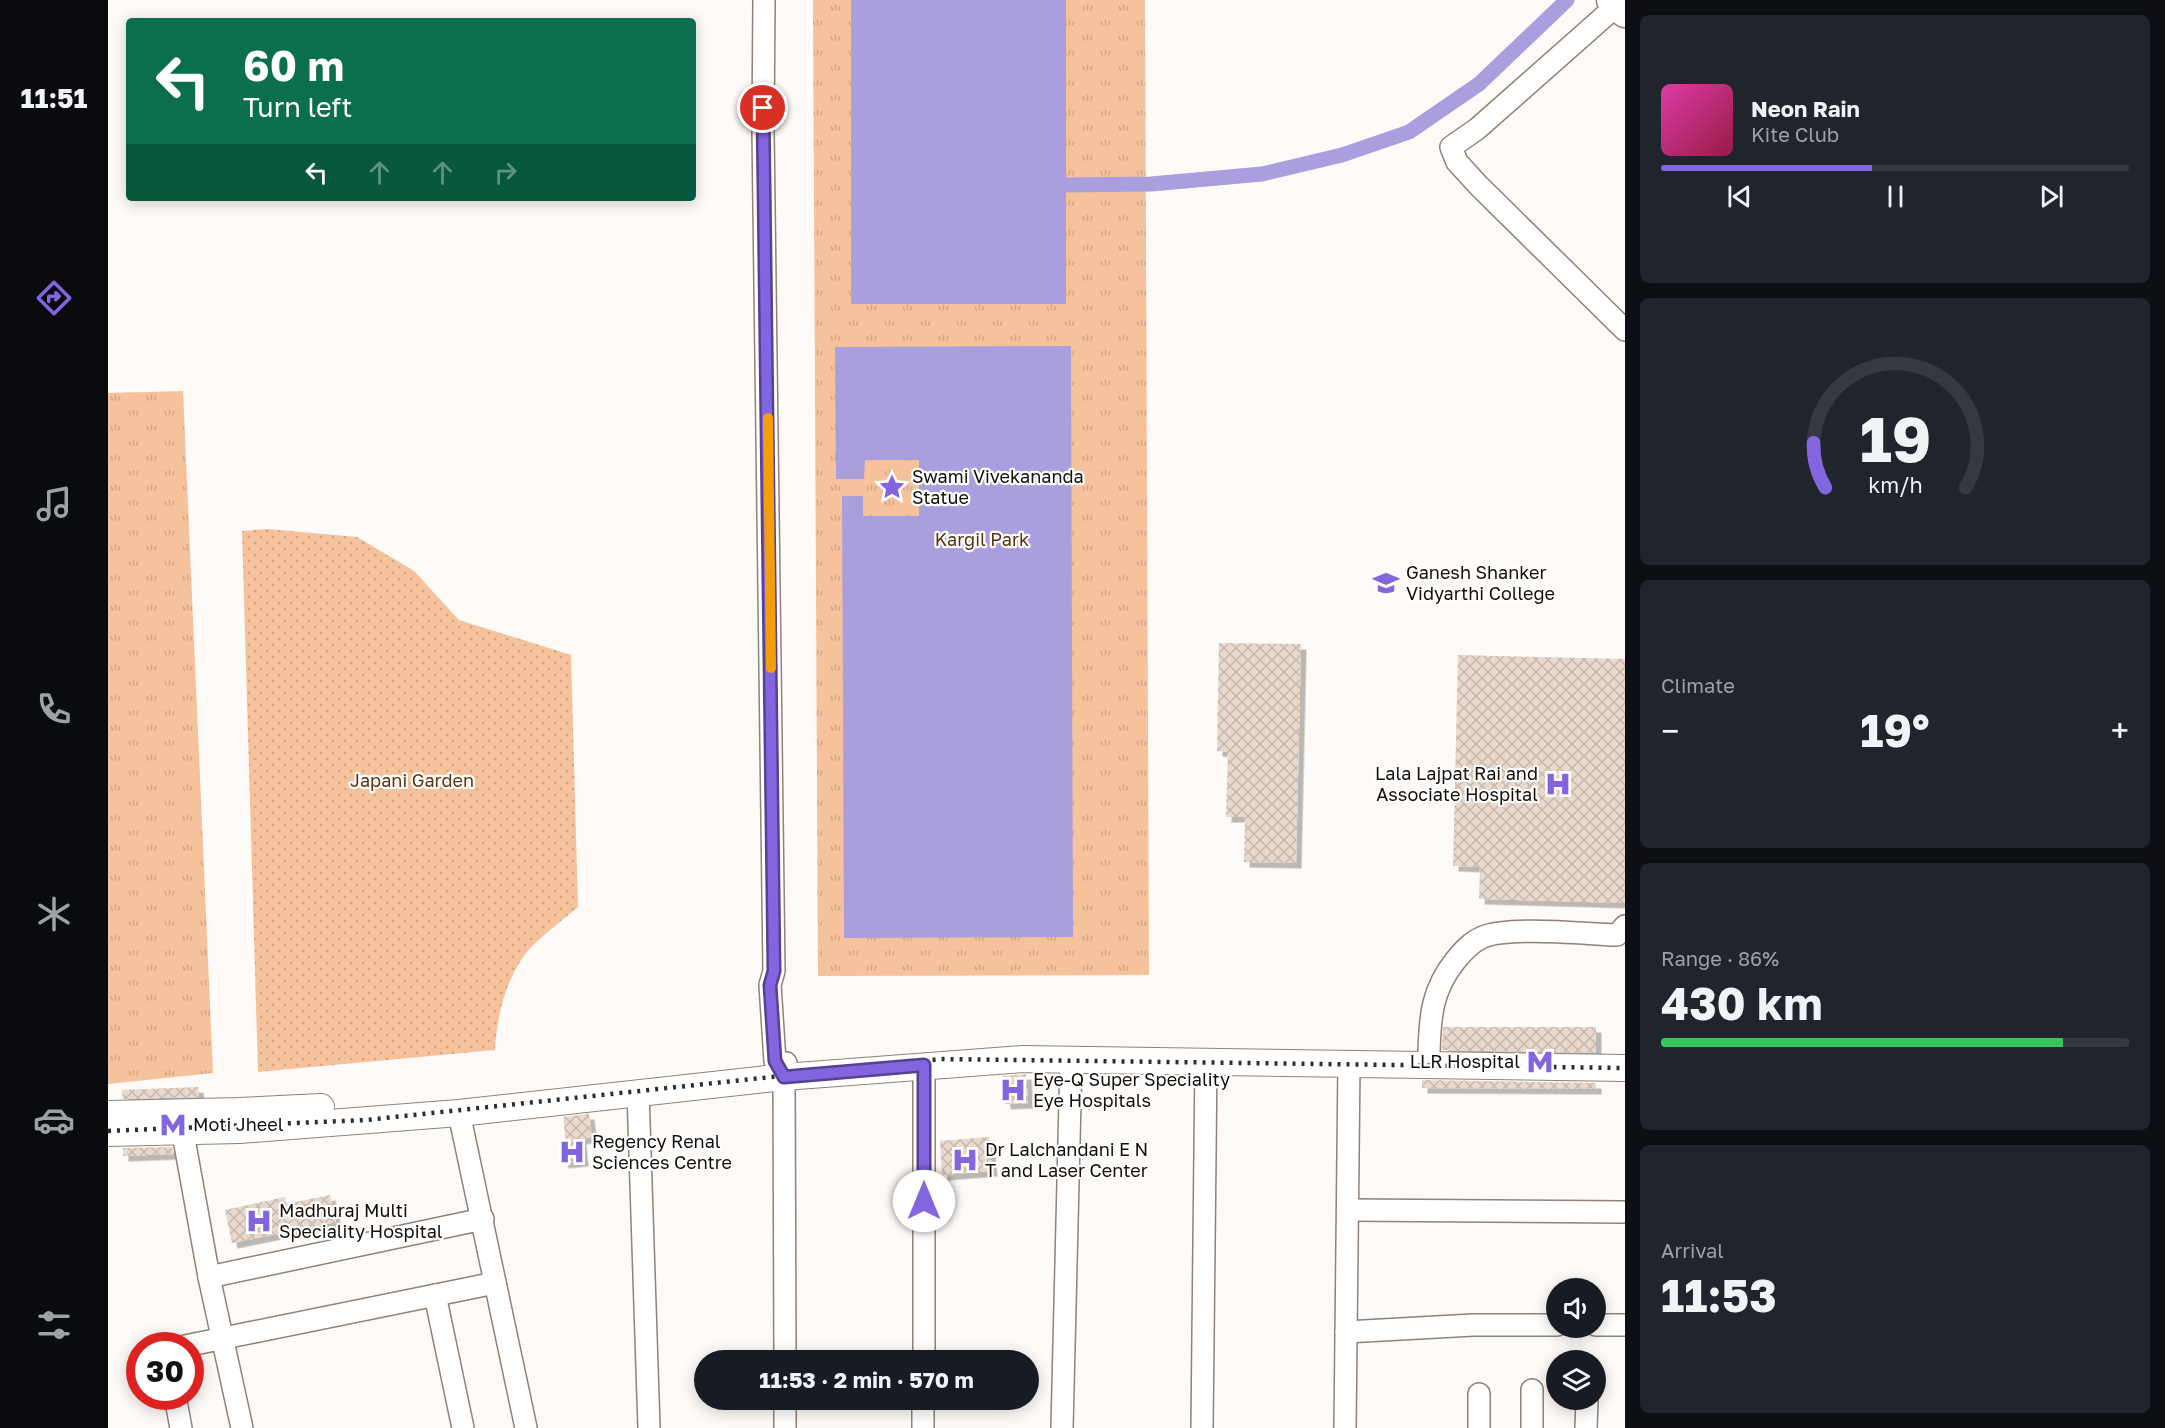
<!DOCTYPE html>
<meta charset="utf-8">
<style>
body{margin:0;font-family:"Golos Text",sans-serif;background:#20242c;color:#f1f3f6;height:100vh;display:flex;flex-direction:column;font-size:22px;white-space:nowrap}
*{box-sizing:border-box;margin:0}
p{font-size:20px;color:#9ea1a6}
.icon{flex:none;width:33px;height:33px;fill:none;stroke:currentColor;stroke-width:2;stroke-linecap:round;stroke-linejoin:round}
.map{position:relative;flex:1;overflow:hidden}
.drawer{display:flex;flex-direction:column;gap:15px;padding:15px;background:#0d0f14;width:540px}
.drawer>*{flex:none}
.top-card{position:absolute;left:18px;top:18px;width:570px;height:183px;border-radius:6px;box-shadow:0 3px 15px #0003;background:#0b6e4f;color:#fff;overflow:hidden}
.controls{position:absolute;left:1438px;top:1278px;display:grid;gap:12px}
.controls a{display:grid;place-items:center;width:60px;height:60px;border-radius:50%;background:#171b24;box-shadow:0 3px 15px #0003;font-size:30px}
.speed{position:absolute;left:18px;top:1332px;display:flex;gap:12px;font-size:30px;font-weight:700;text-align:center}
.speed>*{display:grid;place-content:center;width:78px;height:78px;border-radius:50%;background:#171b24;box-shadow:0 3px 15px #0003;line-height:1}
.speed .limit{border:9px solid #d22;background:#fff;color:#111}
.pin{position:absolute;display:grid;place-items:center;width:51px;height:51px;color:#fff;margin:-26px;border:3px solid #fff;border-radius:50%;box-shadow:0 2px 6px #0007}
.me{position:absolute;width:66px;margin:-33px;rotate:0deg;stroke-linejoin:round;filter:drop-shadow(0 0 4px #0008)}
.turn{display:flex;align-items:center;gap:21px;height:126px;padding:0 18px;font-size:27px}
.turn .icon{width:78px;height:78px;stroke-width:2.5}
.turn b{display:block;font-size:42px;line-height:51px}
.lanes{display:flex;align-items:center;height:57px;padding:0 18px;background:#0003;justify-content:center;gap:30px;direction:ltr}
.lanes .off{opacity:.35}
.big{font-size:45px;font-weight:700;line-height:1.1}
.drawer .card{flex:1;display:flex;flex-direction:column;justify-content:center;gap:9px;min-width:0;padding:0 21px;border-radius:9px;background:#20242c}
.drawer .dial{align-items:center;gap:0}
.dial svg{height:156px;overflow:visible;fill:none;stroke:#363941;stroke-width:7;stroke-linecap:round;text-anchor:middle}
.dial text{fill:#f1f3f6;stroke:none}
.song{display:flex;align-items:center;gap:18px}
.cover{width:72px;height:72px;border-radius:9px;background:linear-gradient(135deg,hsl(320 70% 55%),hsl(340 70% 35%))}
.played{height:6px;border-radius:3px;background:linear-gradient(90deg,#8465e0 45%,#363941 45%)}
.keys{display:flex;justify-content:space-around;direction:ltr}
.heat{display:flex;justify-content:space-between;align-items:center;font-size:33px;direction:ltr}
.charge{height:9px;border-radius:4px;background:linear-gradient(90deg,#34c759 86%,#363941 0)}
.trip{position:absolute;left:586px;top:1350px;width:345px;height:60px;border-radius:30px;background:#171b24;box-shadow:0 3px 15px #0003;font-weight:700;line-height:60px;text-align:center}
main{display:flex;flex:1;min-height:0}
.tabs{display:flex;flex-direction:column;width:108px;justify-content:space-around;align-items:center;background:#090b0e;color:#9ea1a6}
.tabs .icon{width:42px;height:42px}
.tabs .current{color:#8465e0}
.tabs b{font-size:27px;color:#f1f3f6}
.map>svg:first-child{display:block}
.grass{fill:url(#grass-tufts)}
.garden{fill:url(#garden-dots)}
.water{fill:#a99ede}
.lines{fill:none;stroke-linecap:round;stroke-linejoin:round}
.canal{stroke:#a99ede;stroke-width:15}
.building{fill:url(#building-cross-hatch);filter:url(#shadow)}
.minor-casing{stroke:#918176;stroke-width:24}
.major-casing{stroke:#918176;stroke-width:28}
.highway-casing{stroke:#918176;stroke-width:33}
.minor{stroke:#fff;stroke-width:21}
.major{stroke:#fff;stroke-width:26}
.highway{stroke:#fff;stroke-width:30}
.rail{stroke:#312c28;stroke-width:4.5;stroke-dasharray:3 6;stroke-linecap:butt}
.route-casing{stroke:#564292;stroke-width:15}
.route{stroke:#8465e0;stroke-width:10}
.slow{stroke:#f59e0b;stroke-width:10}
.labels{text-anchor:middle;stroke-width:4.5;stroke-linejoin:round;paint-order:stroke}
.poi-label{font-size:18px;fill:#130e0a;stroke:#fff;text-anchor:start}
.park-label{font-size:18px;fill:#5b3311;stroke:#fff}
</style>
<main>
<nav class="tabs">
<b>11:51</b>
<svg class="icon current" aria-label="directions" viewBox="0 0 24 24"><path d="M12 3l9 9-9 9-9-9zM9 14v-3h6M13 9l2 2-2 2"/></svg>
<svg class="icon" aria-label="music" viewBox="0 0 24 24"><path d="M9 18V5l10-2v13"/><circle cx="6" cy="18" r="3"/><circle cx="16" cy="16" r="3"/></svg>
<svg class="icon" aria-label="phone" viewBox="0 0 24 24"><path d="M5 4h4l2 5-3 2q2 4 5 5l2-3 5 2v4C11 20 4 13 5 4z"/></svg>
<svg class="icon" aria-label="climate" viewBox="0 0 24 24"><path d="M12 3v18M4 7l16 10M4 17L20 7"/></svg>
<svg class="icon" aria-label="car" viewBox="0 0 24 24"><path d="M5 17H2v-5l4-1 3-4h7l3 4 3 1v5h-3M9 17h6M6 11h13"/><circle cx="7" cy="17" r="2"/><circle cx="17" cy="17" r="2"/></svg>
<svg class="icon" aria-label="filters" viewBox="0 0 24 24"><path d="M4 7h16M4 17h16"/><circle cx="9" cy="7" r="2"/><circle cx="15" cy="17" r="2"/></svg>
</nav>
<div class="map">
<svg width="1517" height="1428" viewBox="0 0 1517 1428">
<defs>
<pattern id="grass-tufts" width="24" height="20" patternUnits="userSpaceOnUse" patternTransform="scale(1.5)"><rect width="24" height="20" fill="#f5c29b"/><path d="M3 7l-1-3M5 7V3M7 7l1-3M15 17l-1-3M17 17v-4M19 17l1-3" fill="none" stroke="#d1a684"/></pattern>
<pattern id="garden-dots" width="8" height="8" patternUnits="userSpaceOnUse" patternTransform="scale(1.5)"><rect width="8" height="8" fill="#f5c29b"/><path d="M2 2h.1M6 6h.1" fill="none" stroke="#d1a684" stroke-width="1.8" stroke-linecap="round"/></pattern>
<pattern id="building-cross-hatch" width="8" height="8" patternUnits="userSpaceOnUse" patternTransform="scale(1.5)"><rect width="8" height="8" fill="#e9d8cc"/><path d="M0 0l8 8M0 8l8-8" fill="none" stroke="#c7b8ae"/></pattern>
<filter id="shadow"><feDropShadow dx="5.5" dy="5.5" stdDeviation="0" flood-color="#0004"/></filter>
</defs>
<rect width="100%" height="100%" fill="#fdfaf7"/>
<g class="grass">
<path d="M705,0H1037L1041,975L710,976Z"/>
<path d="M75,391L105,1073L0,1084V393Z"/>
</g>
<path class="garden" d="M160,529L249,537L306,571L351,620L463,655L470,907C456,919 428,940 418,953C397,981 389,1016 387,1050L150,1072L134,531Z"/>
<g class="water">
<rect x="743" y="0" width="215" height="304"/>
<path d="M963,346L965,937L736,938L734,496H755V516H811V460H757L756,479H728L727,347Z"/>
</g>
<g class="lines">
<path class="canal" d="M958,185L1043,184L1154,174L1234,155L1301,132L1371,84L1459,0"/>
</g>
<g class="building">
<path d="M1111,643L1193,644L1188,863L1136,862L1137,817H1118L1120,752L1109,751Z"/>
<path d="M1350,655L1517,659V903L1371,899L1372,867L1345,866Z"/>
<path d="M1335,1027H1488V1053L1334,1050Z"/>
<path d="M918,1074L920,1103L897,1104L895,1076Z"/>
<path d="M1314,1080L1488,1083V1089L1314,1088Z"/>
<path d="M90,1087L91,1097L15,1099L14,1090Z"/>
<path d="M481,1114L484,1137L473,1139L475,1161L455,1163L453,1144H458L455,1117Z"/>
<path d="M881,1137L884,1171L834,1175L832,1141Z"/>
<path d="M64,1147L66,1154L15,1156V1148Z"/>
<path d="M222,1195L228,1222L124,1243L117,1210L177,1197L178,1204Z"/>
</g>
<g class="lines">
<g class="minor-casing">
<g id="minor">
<path d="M656,0L655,130L666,971L662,985L667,1061L676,1077"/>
<path d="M1515,0L1369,129L1343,147L1349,162L1371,186L1517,330"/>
<path d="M1321,1052C1322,1016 1324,990 1347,961C1355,951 1363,942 1375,937C1402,926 1478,934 1509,935L1517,926"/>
<path d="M530,1092L541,1428"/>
<path d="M351,1113L418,1428"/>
<path d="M72,1117L101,1277L134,1428"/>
<path d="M1240,1210L1517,1212"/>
<path d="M101,1277L375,1219"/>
<path d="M327,1295L355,1428"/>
<path d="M1488,1325H1517"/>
<path d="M1238,1332L1365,1325H1449"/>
<path d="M77,1346L387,1283"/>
<path d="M677,1360L676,1077L678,1063"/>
<path d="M816,1360V1065"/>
<path d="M1371,1394V1428"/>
<path d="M67,1396L73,1428"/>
<path d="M677,1400V1428"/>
<path d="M815,1428V1400"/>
<path d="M954,1428L963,1059"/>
<path d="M1094,1428L1098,1061"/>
<path d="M1237,1428L1241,1064"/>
<path d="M1424,1428V1390"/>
<path d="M1478,1428L1479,1400"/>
</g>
</g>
<g class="major-casing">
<g id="major">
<path d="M0,1114L131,1111L213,1107"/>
<path d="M0,1133L131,1130L351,1113L676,1077L915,1059L1517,1068"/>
</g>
</g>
<g class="highway-casing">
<path id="highway" d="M1504,0L1517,12"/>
</g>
<use href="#minor" class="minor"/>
<use href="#major" class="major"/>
<use href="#highway" class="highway"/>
<path class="rail" d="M0,1131L258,1120L833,1059L1517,1068"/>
</g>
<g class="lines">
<g class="route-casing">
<path id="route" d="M655,108L666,971L662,985L667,1061L676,1077L816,1065V1201"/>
</g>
<use href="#route" class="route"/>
<path class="slow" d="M660,418L663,668"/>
</g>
<defs>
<g id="sight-bare" transform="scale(2.07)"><path d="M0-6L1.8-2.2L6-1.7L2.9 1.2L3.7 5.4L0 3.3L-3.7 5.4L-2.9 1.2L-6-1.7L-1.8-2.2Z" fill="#8465e0" stroke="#fff" stroke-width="2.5" paint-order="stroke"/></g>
<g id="university-bare" transform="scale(2.07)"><path d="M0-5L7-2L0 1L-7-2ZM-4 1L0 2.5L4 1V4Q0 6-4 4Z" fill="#8465e0" stroke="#fff" stroke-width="2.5" paint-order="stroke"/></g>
<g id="hospital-bare" transform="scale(2.07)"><path d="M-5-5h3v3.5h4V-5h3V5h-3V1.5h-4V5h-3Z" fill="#8465e0" stroke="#fff" stroke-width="2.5" paint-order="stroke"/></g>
<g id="metro-bare" transform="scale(2.07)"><path d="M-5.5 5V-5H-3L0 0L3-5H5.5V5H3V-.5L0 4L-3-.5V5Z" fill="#8465e0" stroke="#fff" stroke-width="2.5" paint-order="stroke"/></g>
</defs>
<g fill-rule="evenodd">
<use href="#sight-bare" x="784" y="487"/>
<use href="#university-bare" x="1278" y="583"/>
<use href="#hospital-bare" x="1450" y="784"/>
<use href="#metro-bare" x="1432" y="1062"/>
<use href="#hospital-bare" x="905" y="1090"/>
<use href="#metro-bare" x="65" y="1125"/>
<use href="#hospital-bare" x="464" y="1152"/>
<use href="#hospital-bare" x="857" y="1160"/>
<use href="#hospital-bare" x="151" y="1221"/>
</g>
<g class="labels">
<g class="poi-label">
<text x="804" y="483">Swami Vivekananda<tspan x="804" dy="21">Statue</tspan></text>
<text x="1298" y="579">Ganesh Shanker<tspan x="1298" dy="21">Vidyarthi College</tspan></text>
<text x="1430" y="780" text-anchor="end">Lala Lajpat Rai and<tspan x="1430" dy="21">Associate Hospital</tspan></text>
<text x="1412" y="1068" text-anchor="end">LLR Hospital</text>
<text x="925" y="1086">Eye-Q Super Speciality<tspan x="925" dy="21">Eye Hospitals</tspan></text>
<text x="85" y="1131">Moti Jheel</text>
<text x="484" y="1148">Regency Renal<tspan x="484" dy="21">Sciences Centre</tspan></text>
<text x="877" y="1156">Dr Lalchandani E N<tspan x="877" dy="21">T and Laser Center</tspan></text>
<text x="171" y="1217">Madhuraj Multi<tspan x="171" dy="21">Speciality Hospital</tspan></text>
</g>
<g class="park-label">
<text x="874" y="546">Kargil Park</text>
<text x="304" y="787">Japani Garden</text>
</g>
</g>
</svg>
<div class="controls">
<a><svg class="icon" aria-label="sound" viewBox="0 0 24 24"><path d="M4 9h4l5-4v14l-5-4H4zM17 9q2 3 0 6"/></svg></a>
<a><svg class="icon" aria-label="layers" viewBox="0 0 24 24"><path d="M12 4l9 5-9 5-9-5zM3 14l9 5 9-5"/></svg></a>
</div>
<div class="speed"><div class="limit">30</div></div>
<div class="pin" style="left:655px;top:108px;background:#d93025"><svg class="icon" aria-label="arrive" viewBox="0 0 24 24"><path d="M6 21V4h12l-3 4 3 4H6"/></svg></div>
<svg class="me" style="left:816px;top:1201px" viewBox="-20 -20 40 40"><circle r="19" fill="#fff"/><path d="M0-13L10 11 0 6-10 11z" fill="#8465e0"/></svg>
<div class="trip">11:53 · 2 min · 570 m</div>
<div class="top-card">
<div class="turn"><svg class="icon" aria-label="left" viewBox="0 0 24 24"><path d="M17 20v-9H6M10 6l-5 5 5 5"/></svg><div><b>60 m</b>Turn left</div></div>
<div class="lanes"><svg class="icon" aria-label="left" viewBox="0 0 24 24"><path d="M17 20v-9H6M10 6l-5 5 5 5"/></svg><svg class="icon off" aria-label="ahead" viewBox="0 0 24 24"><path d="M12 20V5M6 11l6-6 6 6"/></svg><svg class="icon off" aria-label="ahead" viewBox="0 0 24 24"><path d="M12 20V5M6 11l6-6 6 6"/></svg><svg class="icon off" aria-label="right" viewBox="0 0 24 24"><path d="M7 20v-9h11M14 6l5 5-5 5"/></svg></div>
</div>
</div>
<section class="drawer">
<div class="card">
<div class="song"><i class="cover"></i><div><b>Neon Rain</b><p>Kite Club</p></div></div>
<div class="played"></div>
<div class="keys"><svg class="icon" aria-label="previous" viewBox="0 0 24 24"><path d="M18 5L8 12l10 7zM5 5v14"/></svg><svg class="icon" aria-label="pause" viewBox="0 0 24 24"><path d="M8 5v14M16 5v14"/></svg><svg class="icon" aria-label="next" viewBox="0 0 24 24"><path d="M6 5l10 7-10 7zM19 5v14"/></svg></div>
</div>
<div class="card dial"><svg viewBox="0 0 100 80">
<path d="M14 69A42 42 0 1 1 86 69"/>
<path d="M14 69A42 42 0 0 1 8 46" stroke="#8465e0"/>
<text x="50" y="56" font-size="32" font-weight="700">19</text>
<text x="50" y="72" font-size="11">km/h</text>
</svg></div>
<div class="card"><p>Climate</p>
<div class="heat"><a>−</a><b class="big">19°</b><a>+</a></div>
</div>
<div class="card"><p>Range · 86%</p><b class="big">430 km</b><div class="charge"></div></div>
<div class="card"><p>Arrival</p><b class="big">11:53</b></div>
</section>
</main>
